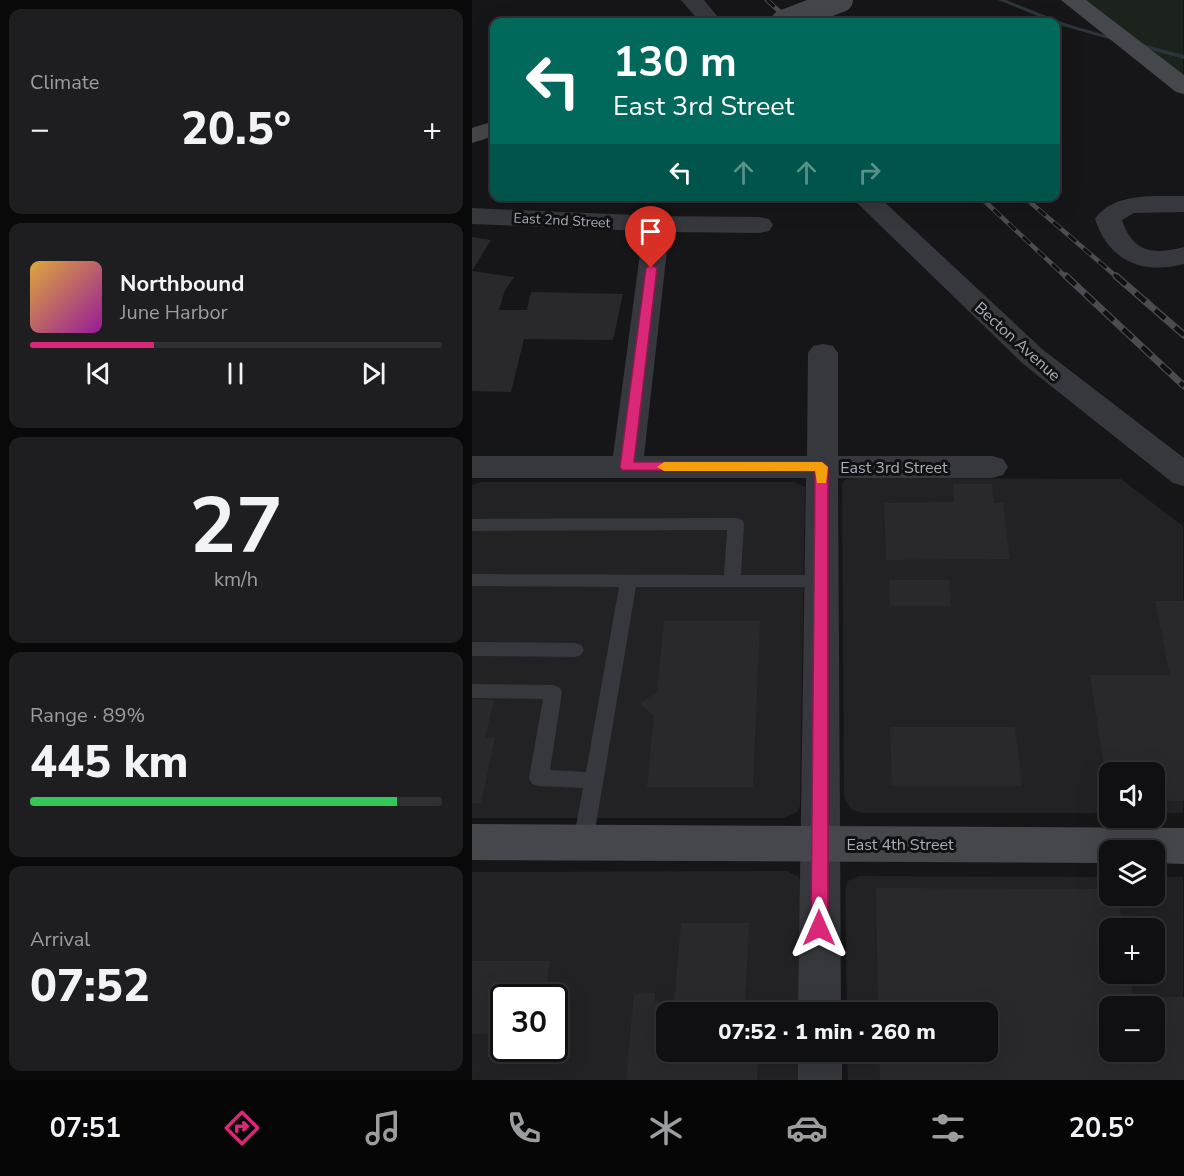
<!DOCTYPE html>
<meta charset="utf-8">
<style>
body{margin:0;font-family:"Nunito Sans",sans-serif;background:#1e1e20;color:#f1f3f6;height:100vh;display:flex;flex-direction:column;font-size:22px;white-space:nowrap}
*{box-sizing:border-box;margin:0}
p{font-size:20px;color:#9c9d9f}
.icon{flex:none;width:33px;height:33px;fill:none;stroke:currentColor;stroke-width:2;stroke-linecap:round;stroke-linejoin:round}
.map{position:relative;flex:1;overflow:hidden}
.side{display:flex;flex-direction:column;gap:9px;padding:9px;background:#09090a;width:472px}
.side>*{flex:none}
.hud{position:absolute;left:18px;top:18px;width:570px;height:183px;border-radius:12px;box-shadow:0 6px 24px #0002,0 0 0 2px #303032;background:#00695c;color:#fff;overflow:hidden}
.fabs{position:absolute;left:627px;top:762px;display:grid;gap:12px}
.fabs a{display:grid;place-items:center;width:66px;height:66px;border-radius:12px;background:#101012;box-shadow:0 6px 24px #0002,0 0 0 2px #303032;font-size:30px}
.speed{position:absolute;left:18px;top:984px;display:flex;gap:12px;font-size:30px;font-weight:700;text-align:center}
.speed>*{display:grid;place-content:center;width:78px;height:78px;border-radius:50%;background:#101012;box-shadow:0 6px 24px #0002,0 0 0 2px #303032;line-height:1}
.speed .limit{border:3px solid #111;border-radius:9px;background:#fff;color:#111}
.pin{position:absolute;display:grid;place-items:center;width:51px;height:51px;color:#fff;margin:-62px -26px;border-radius:50% 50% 50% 0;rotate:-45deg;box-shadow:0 0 6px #0007}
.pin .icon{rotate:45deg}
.me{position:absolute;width:66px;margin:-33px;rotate:0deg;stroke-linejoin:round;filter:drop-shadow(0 0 4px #0008)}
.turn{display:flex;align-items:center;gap:21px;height:126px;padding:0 24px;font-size:27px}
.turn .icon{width:78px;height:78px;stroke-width:2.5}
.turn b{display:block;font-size:42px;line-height:51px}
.lanes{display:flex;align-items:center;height:57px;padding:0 24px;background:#0003;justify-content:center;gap:30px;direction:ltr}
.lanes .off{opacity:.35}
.big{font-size:45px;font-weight:800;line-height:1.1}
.side .widget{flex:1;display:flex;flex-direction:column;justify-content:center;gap:9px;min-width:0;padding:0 21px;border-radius:12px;background:#1e1e20}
.side .dial{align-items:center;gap:0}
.dial b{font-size:78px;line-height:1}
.song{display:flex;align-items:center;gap:18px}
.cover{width:72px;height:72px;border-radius:9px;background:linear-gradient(135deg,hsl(40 70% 55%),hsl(300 70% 35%))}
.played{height:6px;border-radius:3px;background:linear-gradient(90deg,#db2777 30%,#303032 30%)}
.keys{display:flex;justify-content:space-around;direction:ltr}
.heat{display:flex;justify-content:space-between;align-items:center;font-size:33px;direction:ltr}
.charge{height:9px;border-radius:4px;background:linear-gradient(90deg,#34c759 89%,#303032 0)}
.trip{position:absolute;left:184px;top:1002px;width:342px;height:60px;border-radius:12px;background:#101012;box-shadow:0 6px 24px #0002,0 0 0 2px #303032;font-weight:800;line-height:60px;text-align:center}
.menu{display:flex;height:96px;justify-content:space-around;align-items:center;background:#060607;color:#9c9d9f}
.menu .icon{width:42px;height:42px}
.menu .selected{color:#db2777}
.menu b{font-size:27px;color:#f1f3f6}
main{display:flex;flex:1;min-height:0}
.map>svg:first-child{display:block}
.built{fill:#222225;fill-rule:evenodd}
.green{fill:#1c231d}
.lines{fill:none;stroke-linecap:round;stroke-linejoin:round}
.stream{fill:#2c353c;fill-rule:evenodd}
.building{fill:#29292c;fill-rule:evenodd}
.lane{fill:#37383d;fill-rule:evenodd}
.street{fill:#37383d;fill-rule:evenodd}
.secondary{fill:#45474d;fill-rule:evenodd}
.rail-far1-casing{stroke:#4a4c52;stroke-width:4.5}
.rail-casing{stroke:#4a4c52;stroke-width:7}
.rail-far1{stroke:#111113;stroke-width:3;stroke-dasharray:10;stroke-linecap:butt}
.rail{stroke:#111113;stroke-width:4.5;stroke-dasharray:13;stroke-linecap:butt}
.secondary-bridge{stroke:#45474d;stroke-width:24}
.route{fill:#db2777;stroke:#8e194d;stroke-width:1.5}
.slow{fill:#f59e0b}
.labels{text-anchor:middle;stroke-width:6;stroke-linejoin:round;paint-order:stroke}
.far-street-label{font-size:14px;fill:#a8adb8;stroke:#111113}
.street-label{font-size:16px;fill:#a8adb8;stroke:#111113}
</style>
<main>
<section class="side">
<div class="widget"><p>Climate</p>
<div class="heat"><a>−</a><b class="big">20.5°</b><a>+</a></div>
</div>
<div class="widget">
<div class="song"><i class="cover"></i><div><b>Northbound</b><p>June Harbor</p></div></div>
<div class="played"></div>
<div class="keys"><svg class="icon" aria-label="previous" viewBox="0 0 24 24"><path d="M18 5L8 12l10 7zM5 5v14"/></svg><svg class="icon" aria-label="pause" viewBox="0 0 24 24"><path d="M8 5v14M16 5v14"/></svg><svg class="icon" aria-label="next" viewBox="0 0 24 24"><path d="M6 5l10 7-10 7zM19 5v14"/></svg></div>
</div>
<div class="widget dial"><b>27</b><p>km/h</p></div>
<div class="widget"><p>Range · 89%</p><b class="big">445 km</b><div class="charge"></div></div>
<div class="widget"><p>Arrival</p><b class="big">07:52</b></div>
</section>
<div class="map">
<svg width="712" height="1080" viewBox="0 0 712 1080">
<rect width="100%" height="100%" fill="#161618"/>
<g class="built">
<path d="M383,478L649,479L711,526V813H683L682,772H638L637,813H392L380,810L372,798L370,484L372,480Z"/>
<path d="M9,482H322L333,487L328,806L325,812L311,818H0V485Z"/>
<path d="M315,871L327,877L329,884L328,1012H195V1052H327V1080H0V872ZM32,998H82V1048H32Z"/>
<path d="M387,876L637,877L638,896H682L683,877H711V1080H376L375,1052H516V1012H375L373,890L376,881ZM638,928H682V974H638ZM638,1006H682V1052H638Z"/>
</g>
<path class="green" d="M612,0H711V77Z"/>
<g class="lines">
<g class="stream">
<path d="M526,0H534L595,24L647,39L644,41L591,26Z"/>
<path d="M666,43L712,55V59L664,46V44Z"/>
</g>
</g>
<g class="building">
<path d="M0,237L19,240L0,271Z"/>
<path d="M0,271L42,277L33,290L27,310H55L59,292L151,294L141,340L52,339L39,392L0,391Z"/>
<path d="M481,484H520L522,503H531L538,559L414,560L412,503L482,502Z"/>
<path d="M417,580H477L479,606H418Z"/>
<path d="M683,601H712V801H682V772H638L636,791L618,675H698Z"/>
<path d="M192,621H288L281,787H175L182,716L168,704L185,691Z"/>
<path d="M0,699L22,700L13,738H23L9,803H0Z"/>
<path d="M418,727H543L550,786H420Z"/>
<path d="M404,888L638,889V896H646L651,928H638V974H658L661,997H712V1080H408L407,1052H516V1012H406ZM638,1006H682V1052H638Z"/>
<path d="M209,923H277L273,1006H287V1012H195V1052H286L285,1080H154L162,994L183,993V1002H202Z"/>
<path d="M0,961H78L73,998H32V1034H0Z"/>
</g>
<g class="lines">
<g class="lane">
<path d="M264,518L270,520L272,524L269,575H349L355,576L357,581L355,586L349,587H164L121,842L118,848L111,851L104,848L101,842L111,788L67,786L60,784L57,778L71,699L0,698V684L81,685L87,687L90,692L78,770L114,772L147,587L0,586V574L252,575L255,530L0,531V519Z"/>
<path d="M0,642L103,643L109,645L112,650L109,655L103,657L0,656Z"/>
</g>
<g class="street">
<path d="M209,0H232L250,22H228Z"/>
<path d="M378,196H406L570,349L712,458V486L701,483L550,363Z"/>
<path d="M682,196H712V212L662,213L650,220C661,253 681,255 712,247V264C670,275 637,261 623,219C636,200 659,197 682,196Z"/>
<path d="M0,208L185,216L288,217L297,219L301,225L297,231L288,233L197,232L172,456H335L336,353L341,346L351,344L361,346L366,353V456H520L531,459L536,467L531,475L520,478H366L369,1012H326L334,478H0V456H141L171,231L0,224Z"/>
<rect x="326" y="1052" width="44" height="28"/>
</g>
<g class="secondary">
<path d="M589,0H614L712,75V94L704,92Z"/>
<path d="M22,121V136L0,143V128Z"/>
<path d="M0,824L712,828V864L682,863V850H638V863L0,860Z"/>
</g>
<g class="rail-far1-casing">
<g id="rail-far1">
<path d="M295,0L319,22"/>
<path d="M507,196L595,278"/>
<path d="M551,196L646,278"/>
</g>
</g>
<g class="rail-casing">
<g id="rail">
<path d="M594,276L712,386"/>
<path d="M644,276L712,335"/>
</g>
</g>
<use href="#rail-far1" class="rail-far1"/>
<use href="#rail" class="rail"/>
<path class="secondary-bridge" d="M311,22L369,0"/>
</g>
<path class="route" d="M179,265L185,268L162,462H350L356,467V928L353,934L347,936L341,934L339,928L343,471L150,470L148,467L174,268Z"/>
<path class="slow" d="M192,462H350L356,467L354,483H345L343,471H192L185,467Z"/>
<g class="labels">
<g class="far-street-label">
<text transform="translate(90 220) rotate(3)" y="5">East 2nd Street</text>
</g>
<g class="street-label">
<text transform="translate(546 341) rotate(42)" y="6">Becton Avenue</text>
<text x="422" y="473">East 3rd Street</text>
<text x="428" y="850">East 4th Street</text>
</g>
</g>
</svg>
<div class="fabs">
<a><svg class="icon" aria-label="sound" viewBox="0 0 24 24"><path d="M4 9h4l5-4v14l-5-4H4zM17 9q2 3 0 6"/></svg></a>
<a><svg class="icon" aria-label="layers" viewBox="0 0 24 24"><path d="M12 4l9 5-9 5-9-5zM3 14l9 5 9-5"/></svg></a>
<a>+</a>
<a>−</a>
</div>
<div class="speed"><div class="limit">30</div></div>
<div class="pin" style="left:179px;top:268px;background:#d93025"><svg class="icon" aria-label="arrive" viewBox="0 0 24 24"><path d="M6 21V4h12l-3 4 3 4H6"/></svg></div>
<svg class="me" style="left:347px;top:928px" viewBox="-20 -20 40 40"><path d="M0-17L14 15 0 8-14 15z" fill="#db2777" stroke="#fff" stroke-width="4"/></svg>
<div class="trip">07:52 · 1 min · 260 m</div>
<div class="hud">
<div class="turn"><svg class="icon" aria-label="left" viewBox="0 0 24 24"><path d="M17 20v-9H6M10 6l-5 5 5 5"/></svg><div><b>130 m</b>East 3rd Street</div></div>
<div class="lanes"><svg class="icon" aria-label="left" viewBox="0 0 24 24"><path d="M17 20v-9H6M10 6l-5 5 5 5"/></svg><svg class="icon off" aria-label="ahead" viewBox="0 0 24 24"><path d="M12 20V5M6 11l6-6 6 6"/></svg><svg class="icon off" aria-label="ahead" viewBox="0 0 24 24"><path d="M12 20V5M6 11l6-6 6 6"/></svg><svg class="icon off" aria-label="right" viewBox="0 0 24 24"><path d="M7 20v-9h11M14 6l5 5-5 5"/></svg></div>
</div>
</div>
</main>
<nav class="menu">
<b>07:51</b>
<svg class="icon selected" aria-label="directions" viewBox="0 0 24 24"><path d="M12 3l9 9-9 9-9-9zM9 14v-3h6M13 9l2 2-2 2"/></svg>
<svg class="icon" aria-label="music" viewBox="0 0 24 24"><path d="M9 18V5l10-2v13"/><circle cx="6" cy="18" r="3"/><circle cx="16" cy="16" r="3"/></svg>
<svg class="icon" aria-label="phone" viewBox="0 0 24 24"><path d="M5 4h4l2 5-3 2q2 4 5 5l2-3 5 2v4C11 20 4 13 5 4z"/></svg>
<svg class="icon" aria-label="climate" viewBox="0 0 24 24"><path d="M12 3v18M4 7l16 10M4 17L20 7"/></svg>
<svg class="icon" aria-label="car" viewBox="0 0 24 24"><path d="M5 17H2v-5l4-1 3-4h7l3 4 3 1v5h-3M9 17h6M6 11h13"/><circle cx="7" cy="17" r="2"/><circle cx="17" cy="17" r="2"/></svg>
<svg class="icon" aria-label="filters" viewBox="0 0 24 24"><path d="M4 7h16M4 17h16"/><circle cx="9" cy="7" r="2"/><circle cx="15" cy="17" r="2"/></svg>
<b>20.5°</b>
</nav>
